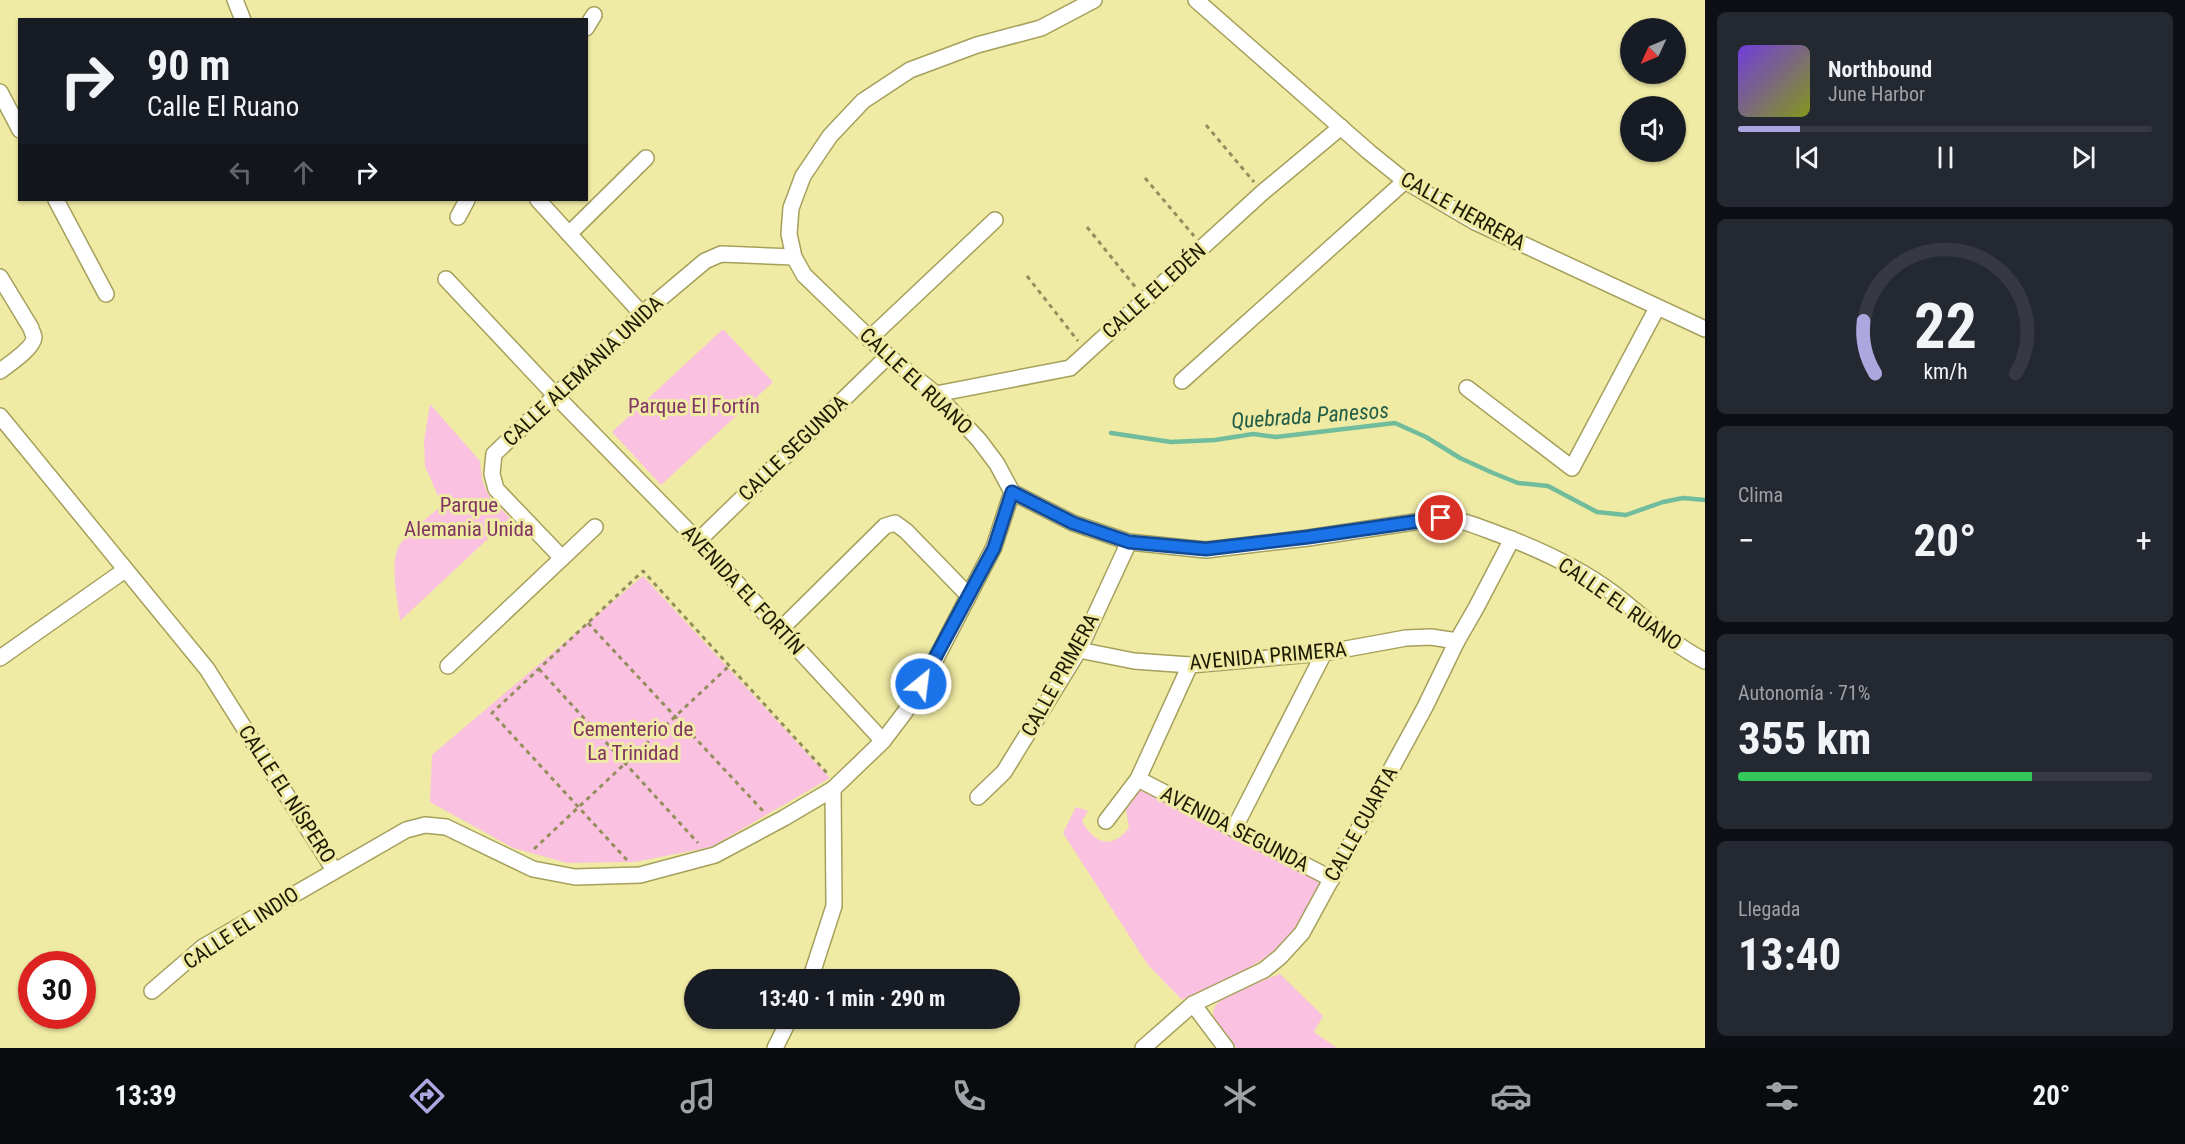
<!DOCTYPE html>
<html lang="es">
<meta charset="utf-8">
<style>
body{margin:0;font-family:"Roboto Condensed",sans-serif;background:#242831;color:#f1f3f6;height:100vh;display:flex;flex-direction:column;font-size:22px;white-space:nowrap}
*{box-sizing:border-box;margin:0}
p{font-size:20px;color:#9ea1a6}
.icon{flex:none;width:33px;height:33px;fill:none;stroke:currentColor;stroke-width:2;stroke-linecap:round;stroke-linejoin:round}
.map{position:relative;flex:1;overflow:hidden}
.panel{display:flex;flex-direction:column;gap:12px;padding:12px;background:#0d0f14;width:480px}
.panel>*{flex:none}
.top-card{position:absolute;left:18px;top:18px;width:570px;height:183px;border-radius:0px;box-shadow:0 2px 4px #0004;background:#171b24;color:#f1f3f6;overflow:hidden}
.needle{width:39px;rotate:226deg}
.buttons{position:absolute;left:1620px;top:18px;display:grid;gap:12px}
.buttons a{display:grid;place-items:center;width:66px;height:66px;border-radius:50%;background:#171b24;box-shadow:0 2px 4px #0004;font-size:30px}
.speed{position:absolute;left:18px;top:951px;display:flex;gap:12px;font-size:30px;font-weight:700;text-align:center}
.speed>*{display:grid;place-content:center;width:78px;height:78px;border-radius:50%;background:#171b24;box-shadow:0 2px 4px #0004;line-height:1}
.speed .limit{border:9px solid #d22;background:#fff;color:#111}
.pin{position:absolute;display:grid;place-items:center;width:51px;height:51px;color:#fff;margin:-26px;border:3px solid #fff;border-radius:50%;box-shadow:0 2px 6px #0007}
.me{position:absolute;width:66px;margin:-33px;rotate:29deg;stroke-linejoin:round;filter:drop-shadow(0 0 4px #0008)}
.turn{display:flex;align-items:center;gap:21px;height:126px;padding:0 30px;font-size:27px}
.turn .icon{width:78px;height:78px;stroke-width:2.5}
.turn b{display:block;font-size:42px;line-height:51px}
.lanes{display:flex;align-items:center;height:57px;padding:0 30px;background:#0003;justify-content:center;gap:30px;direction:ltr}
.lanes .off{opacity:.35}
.big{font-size:45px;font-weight:700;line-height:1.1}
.panel .widget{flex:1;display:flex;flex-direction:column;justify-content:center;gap:9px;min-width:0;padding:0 21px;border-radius:9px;background:#242831}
.panel .dial{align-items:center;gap:0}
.dial svg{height:156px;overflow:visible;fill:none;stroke:#363941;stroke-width:7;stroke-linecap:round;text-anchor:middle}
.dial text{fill:#f1f3f6;stroke:none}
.song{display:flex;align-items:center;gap:18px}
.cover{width:72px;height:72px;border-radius:9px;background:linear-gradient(135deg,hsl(260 70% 55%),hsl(70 70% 35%))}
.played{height:6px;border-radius:3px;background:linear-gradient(90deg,#aea6de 15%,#363941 15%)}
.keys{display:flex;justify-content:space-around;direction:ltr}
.heat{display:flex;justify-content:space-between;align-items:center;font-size:33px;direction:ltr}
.charge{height:9px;border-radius:4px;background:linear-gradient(90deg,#34c759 71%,#363941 0)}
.trip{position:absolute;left:684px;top:969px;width:336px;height:60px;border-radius:30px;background:#171b24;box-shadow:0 2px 4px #0004;font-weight:700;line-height:60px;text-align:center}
.tabs{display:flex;height:96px;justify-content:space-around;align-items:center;background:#090b0e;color:#9ea1a6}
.tabs .icon{width:42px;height:42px}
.tabs .active{color:#aea6de}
.tabs b{font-size:27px;color:#f1f3f6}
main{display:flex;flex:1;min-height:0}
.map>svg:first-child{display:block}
.green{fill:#fac2e0}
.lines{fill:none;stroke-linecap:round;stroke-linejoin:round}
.stream{stroke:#70bc9c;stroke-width:4.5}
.minor-casing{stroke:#a5a05c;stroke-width:18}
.path{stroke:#938f5d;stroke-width:3;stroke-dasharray:4.5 4.5;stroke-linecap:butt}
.minor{stroke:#fff;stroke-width:15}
.route-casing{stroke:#114b97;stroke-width:15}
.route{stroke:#1a73e8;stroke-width:10}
.labels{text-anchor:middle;stroke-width:6;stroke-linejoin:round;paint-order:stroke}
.street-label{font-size:21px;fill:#1d1b01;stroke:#efeaa4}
.park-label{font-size:21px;fill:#823564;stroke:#efeaa4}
.water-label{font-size:22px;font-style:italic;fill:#235e47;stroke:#efeaa4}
</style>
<main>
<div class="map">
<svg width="1705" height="1048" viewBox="0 0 1705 1048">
<rect width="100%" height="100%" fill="#efeaa4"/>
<g class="green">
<path d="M723,329L773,382L661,485L612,432Z"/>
<path d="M430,404L480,461L482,479L486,490L491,499L510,518L400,621C398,601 388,560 401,543C412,529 429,517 442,505L425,466L424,441Z"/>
<path d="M643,576L830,778L711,847L635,862L567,863L513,848L430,802L432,755Z"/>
<path d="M1141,789L1323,882C1313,899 1305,919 1293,934C1269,963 1216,983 1182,1000L1148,965L1063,833L1076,807L1088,811L1082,821C1095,844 1111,850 1129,828L1126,809Z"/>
<path d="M1280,974L1323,1016L1314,1032L1337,1048H1237C1228,1040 1210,1022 1214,1009C1219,994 1266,980 1280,974Z"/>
</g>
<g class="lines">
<path class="stream" d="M1111,433L1171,442L1215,440L1253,434L1276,437L1395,423L1426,437L1460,458L1493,473L1518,483L1548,486L1597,512L1626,515L1663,502L1683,498L1705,500"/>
<g class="minor-casing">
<g id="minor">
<path d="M235,0L243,20"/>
<path d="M1094,0L1041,28L977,45L910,70L863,101L830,136L803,176L791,208L789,234L794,257L804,275L888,356L936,394L979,440L997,464L1012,492L1073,523L1129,542L1206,550L1308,538L1441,518C1461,519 1479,527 1498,534C1539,549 1578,567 1613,593C1643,616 1670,643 1705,661"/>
<path d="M1196,0L1369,152L1405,181L1475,222L1705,329"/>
<path d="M586,28L594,15"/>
<path d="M0,92L20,130"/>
<path d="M56,200L106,294"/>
<path d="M538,200L642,314"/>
<path d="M458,217L467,200"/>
<path d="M569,234L646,158"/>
<path d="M0,277L31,328C31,329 34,336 34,337C34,348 8,365 0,371"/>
<path d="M446,279L555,395L698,541L883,741"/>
<path d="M869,339L995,220"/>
<path d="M1182,381L1405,181"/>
<path d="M1467,388L1572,468L1657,308"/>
<path d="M936,394L1070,368L1263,192L1341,127"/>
<path d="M0,416L207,669L334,870"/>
<path d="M698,541L888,356"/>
<path d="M562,558L496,489L492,474L494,454L642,314L705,261L721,254L794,257"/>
<path d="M781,629L885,526L895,523L906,531L968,595"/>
<path d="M1079,650L1134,661L1190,665L1324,653L1406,638L1431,637L1457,641"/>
<path d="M0,658L125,570"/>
<path d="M448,666L595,527"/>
<path d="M1138,779L1332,879"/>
<path d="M978,797L1004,772L1079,650L1129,542"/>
<path d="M1106,821L1138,779L1190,665"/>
<path d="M1234,829L1324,653"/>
<path d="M810,980L834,906L833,789"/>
<path d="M152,991L203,947L406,830L425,825L446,827L533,869L575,877L640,875L715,855L784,818L833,789L883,741L905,712L930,670L994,547L1012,492"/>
<path d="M1193,1004L1226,1048"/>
<path d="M775,1048L790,1018"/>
<path d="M1143,1048L1193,1004L1264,970L1280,957L1302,933L1425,707L1457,641L1476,608L1512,539"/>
</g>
</g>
<g class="path">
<path d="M1206,125L1254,182"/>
<path d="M1145,178L1194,236"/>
<path d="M1087,227L1137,289"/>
<path d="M1027,276L1078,341"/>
<path d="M588,623L764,812"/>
<path d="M539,669L698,843"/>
<path d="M534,849L729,666"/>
<path d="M627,860L492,713L643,571L827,773"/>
</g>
<use href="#minor" class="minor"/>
</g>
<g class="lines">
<g class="route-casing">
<path id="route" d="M921,684L994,548L1012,492L1073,523L1129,542L1206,549L1308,537L1441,518"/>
</g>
<use href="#route" class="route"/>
</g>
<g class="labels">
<g class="street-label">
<text transform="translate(1463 211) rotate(29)" y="7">CALLE HERRERA</text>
<text transform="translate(1154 291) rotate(-42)" y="7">CALLE EL EDÉN</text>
<text transform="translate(583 371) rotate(-43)" y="7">CALLE ALEMANIA UNIDA</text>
<text transform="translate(916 381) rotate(43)" y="7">CALLE EL RUANO</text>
<text transform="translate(793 448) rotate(-44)" y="7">CALLE SEGUNDA</text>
<text transform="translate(743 590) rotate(47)" y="7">AVENIDA EL FORTÍN</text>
<text transform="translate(1620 604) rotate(35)" y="7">CALLE EL RUANO</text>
<text transform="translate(1268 656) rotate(-5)" y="7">AVENIDA PRIMERA</text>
<text transform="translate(1060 675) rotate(-61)" y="7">CALLE PRIMERA</text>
<text transform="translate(287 794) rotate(57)" y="7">CALLE EL NÍSPERO</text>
<text transform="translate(1361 824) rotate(-61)" y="7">CALLE CUARTA</text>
<text transform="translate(1235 829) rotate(27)" y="7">AVENIDA SEGUNDA</text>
<text transform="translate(241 928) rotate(-33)" y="7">CALLE EL INDIO</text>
</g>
<g class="park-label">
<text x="694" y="413">Parque El Fortín</text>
<text x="469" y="512">Parque<tspan x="469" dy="24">Alemania Unida</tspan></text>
<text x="633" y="736">Cementerio de<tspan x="633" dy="24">La Trinidad</tspan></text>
</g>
<g class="water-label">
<text transform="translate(1310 415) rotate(-4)" y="8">Quebrada Panesos</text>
</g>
</g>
</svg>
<div class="buttons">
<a><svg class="needle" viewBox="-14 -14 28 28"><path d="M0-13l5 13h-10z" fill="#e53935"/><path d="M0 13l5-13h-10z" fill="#9ea1a6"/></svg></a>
<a><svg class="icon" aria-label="sound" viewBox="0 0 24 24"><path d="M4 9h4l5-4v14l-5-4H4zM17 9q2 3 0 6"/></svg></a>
</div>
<div class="speed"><div class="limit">30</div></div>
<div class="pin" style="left:1441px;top:518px;background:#d93025"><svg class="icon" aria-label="arrive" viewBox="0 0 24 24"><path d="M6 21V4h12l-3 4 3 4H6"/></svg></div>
<svg class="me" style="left:921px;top:684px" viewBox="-20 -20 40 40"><circle r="17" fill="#1a73e8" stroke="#fff" stroke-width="3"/><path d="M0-11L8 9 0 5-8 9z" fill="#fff"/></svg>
<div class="trip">13:40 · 1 min · 290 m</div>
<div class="top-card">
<div class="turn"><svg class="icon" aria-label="right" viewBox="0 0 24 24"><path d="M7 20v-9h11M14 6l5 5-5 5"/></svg><div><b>90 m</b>Calle El Ruano</div></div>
<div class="lanes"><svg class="icon off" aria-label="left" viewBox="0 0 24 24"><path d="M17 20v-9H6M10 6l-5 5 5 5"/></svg><svg class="icon off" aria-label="ahead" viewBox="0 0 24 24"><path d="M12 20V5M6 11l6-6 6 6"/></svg><svg class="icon" aria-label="right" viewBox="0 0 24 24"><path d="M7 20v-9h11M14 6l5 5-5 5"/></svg></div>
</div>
</div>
<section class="panel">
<div class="widget">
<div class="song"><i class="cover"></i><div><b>Northbound</b><p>June Harbor</p></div></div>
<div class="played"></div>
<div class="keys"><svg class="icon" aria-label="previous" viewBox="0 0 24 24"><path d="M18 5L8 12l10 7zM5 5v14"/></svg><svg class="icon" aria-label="pause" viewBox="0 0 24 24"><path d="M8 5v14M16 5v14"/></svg><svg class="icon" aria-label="next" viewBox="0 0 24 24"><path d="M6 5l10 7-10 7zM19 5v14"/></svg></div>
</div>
<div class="widget dial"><svg viewBox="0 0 100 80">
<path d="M14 69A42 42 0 1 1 86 69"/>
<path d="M14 69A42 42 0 0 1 8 42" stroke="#aea6de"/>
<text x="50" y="56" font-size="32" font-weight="700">22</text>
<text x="50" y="72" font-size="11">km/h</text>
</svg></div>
<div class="widget"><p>Clima</p>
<div class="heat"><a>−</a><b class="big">20°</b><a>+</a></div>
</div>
<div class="widget"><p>Autonomía · 71%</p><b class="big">355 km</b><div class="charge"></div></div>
<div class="widget"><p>Llegada</p><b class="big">13:40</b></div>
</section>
</main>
<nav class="tabs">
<b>13:39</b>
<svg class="icon active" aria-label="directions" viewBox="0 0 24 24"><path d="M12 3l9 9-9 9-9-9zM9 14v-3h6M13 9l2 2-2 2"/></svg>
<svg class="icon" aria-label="music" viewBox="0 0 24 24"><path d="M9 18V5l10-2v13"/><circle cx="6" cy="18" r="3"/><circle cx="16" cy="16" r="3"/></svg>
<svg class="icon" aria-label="phone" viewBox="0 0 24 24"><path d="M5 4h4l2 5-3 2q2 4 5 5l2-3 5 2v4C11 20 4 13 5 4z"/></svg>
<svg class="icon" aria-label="climate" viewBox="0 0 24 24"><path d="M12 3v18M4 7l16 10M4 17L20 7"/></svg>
<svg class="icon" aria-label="car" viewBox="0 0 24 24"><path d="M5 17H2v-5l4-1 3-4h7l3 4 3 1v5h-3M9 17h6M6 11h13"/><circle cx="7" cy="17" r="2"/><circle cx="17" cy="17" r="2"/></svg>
<svg class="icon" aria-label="filters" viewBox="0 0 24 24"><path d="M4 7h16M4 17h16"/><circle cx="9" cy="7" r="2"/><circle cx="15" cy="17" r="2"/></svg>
<b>20°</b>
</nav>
